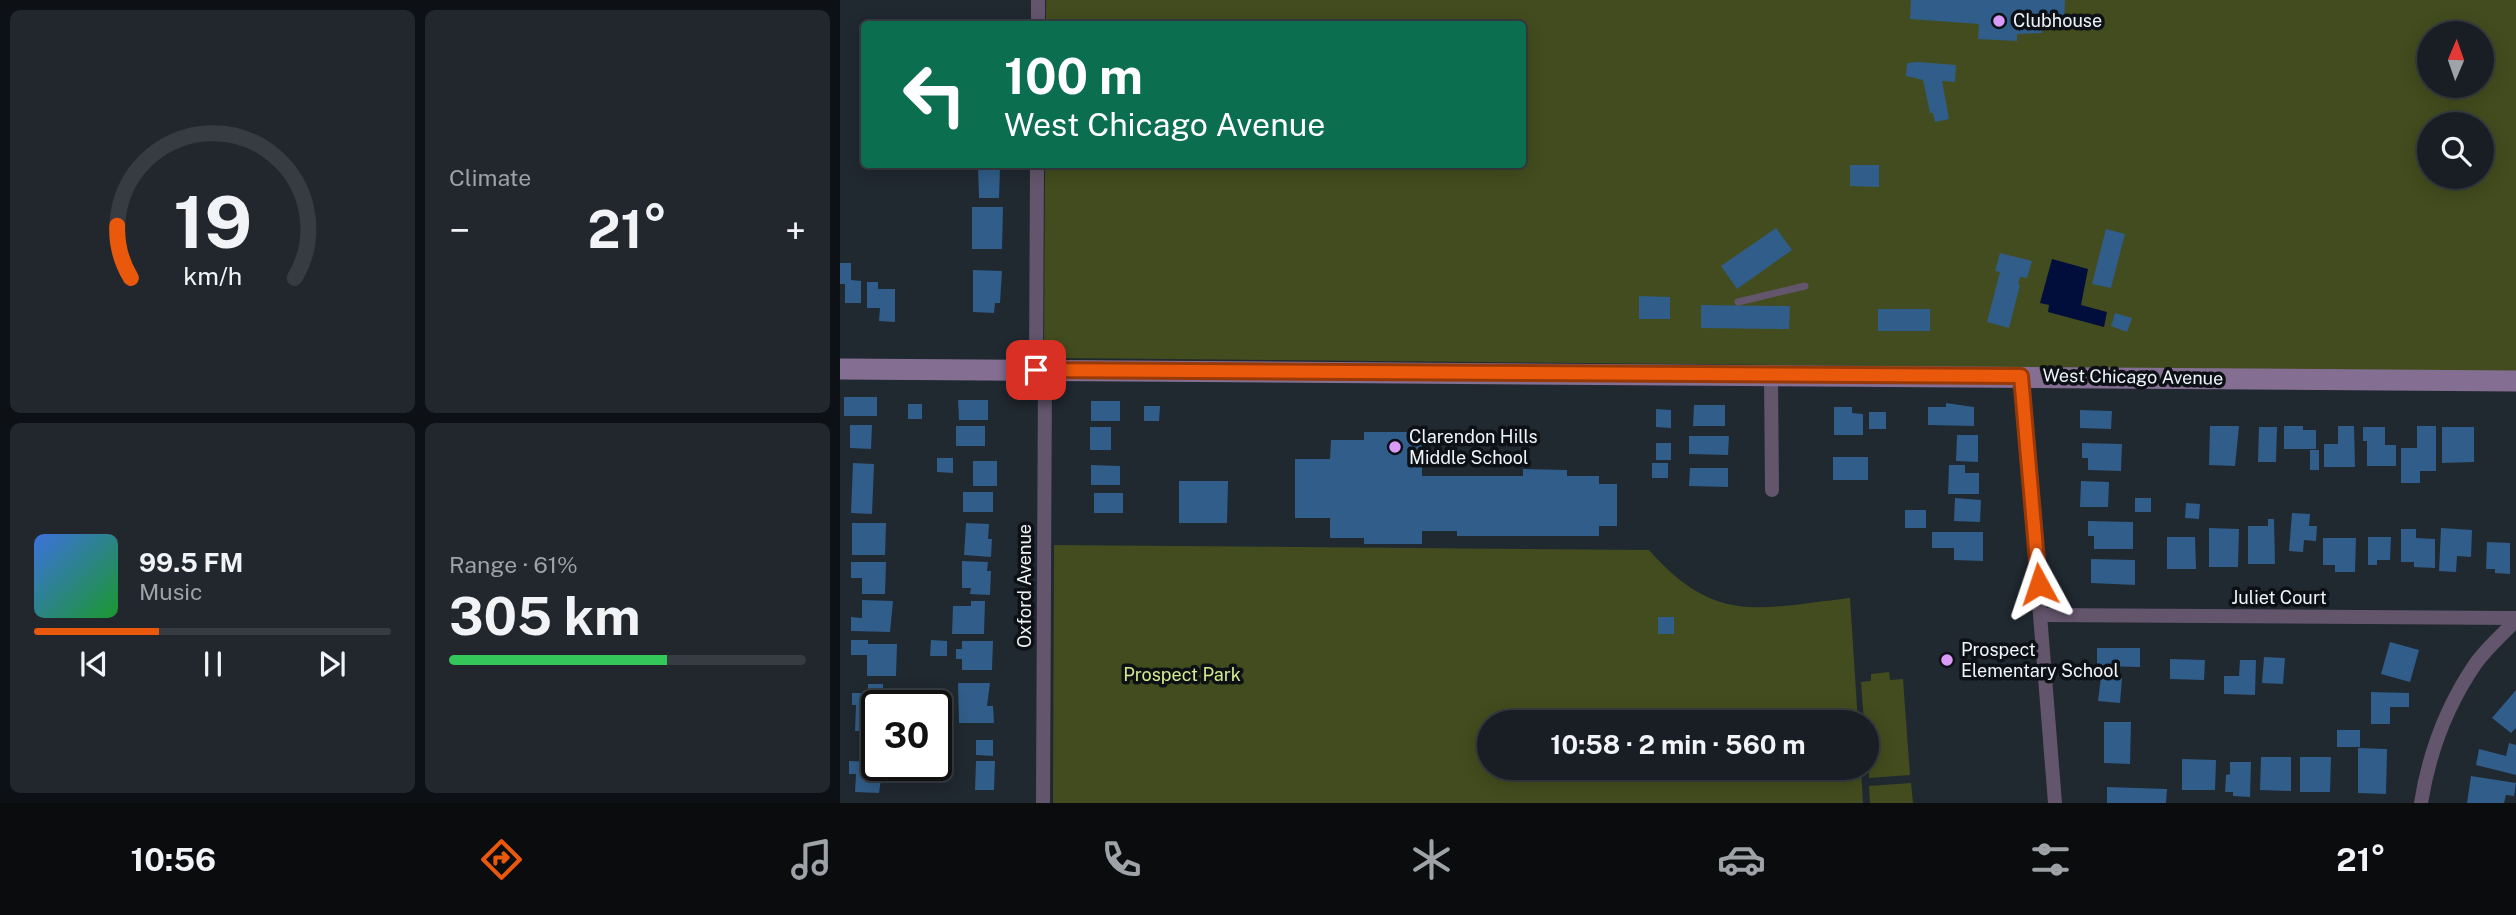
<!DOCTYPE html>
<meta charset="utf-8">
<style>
body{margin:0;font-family:"Public Sans",sans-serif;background:#21272c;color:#f1f3f6;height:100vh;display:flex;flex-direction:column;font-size:26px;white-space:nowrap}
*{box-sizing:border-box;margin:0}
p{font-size:23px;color:#9fa2a6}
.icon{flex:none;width:38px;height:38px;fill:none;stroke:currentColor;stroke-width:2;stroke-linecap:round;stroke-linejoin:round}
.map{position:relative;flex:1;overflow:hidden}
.drawer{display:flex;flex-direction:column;gap:10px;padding:10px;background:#0d1014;width:840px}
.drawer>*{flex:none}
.guide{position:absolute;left:21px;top:21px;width:665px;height:147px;border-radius:7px;box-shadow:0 4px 18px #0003,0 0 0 2px #363c41;background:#0b6e4f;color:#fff;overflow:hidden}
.needle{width:46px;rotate:2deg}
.controls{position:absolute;left:1577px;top:21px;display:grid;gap:14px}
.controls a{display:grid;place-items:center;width:77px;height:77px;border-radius:50%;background:#181e24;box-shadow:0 4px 18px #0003,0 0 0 2px #363c41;font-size:35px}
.speed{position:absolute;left:21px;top:690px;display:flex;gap:14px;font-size:35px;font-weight:700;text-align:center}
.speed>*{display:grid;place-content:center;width:91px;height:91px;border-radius:50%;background:#181e24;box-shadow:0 4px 18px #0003,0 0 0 2px #363c41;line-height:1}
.speed .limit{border:4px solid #111;border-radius:10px;background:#fff;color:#111}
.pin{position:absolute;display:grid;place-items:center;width:60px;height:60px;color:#fff;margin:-30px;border-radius:14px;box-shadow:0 4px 10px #0006}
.me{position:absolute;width:77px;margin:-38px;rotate:355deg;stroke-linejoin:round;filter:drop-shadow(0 0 5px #0008)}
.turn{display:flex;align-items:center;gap:24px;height:147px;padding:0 28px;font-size:32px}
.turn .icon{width:91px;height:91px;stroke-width:2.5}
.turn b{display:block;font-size:49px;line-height:60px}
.big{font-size:52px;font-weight:700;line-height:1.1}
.drawer .tile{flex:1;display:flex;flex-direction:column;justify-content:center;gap:10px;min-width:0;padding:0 24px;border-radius:10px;background:#21272c}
.drawer .dial{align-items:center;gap:0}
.dial svg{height:182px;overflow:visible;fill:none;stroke:#363c41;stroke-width:7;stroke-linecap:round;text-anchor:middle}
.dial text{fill:#f1f3f6;stroke:none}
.song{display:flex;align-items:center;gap:21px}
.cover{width:84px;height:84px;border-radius:10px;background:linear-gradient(135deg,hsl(220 70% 55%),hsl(130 70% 35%))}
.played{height:7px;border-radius:4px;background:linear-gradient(90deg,#ea580c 35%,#363c41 35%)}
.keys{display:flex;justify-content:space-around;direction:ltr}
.heat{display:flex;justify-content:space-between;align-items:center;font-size:38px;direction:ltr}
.charge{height:10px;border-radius:5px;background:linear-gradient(90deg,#34c759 61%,#363c41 0)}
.drawer .tiles{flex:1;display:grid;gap:10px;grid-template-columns:repeat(2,1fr)}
.trip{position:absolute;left:637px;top:710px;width:402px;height:70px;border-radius:35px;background:#181e24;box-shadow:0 4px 18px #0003,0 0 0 2px #363c41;font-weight:700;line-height:70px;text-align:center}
.tab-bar{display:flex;height:112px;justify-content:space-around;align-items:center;background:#0a0c0e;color:#9fa2a6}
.tab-bar .icon{width:49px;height:49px}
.tab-bar .active{color:#ea580c}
.tab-bar b{font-size:32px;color:#f1f3f6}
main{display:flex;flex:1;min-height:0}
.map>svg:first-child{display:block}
.green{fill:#434c1e;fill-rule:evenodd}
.water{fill:#010e3b}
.building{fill:#305d89}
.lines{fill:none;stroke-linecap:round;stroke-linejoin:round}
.service{stroke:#63556c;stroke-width:7}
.minor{stroke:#63556c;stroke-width:14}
.secondary{stroke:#846f93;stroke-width:21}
.route-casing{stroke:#983908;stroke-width:18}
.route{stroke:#ea580c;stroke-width:12}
.poi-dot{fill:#d99af8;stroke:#0d1014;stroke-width:2.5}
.labels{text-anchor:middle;stroke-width:7;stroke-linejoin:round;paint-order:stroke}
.poi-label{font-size:18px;fill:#eff4fa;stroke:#0d1014;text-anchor:start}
.street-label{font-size:18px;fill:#eff4fa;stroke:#0d1014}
.park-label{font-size:18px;fill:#d5e98d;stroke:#0d1014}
</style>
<main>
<section class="drawer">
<div class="tiles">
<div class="tile dial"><svg viewBox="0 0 100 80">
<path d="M14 69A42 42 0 1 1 86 69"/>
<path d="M14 69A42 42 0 0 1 8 46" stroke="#ea580c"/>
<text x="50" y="56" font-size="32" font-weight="700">19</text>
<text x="50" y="72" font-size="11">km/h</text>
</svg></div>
<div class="tile"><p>Climate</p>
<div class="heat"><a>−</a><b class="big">21°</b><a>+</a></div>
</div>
<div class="tile">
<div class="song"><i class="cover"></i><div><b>99.5 FM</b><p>Music</p></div></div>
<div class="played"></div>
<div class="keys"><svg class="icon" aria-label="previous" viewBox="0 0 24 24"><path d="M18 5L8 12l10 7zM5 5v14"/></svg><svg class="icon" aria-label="pause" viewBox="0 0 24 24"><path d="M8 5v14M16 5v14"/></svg><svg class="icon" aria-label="next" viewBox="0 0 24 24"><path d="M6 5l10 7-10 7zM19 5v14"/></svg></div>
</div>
<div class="tile"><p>Range · 61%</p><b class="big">305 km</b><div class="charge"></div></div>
</div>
</section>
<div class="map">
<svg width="1676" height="803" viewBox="0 0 1676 803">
<rect width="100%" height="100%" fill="#202830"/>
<g class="green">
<path d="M206,0H1676V372L215,358L209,356L204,349L205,165L682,164V24H206ZM1589,33H1642V86H1589ZM1589,124H1642V177H1589Z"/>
<path d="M214,545L809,550C876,626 920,608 1010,598L1018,723H649V768H1021L1023,803H213Z"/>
<path d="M1049,672L1050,680L1063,679L1070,775L1029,778L1027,723H1024L1021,682L1031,681V674Z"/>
<path d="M1071,783L1073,803H1030L1029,786Z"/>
</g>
<path class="water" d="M1212,259L1248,269L1241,305L1267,312L1264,327L1208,312L1209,305L1200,303Z"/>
<g class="building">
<path d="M1071,0H1225L1224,23L1202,22V33L1177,34V41L1138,39L1139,24L1070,19Z"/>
<path d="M1078,62L1116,65L1115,82L1102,81L1109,119L1095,122L1093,113H1090L1083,80L1066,76L1067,63Z"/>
<path d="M1010,165H1039V187L1010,186Z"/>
<path d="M138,166H160L159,198H139Z"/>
<path d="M132,207H163L162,249H132Z"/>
<path d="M936,228L952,250L897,289L881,266Z"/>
<path d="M1266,229L1285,234L1271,288L1252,284Z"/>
<path d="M1160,253L1192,261L1187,278L1180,277L1178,284L1180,285L1169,328L1147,322L1160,272L1155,271Z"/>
<path d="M0,263H11V280L21,281V303H5V284H0Z"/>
<path d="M133,270L162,271L160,303H155L154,313L133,312Z"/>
<path d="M27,282H38V289H55V322L39,321L40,308H27Z"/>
<path d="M799,296L830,297V319H799Z"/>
<path d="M861,305L950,306L949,329L861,328Z"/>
<rect x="1038" y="309" width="52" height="22"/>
<path d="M1275,313L1292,318L1287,332L1271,326Z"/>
<rect x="4" y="397" width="33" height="19"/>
<path d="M118,400H148V420H119Z"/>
<rect x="251" y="401" width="29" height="20"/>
<path d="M1106,403L1134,407V426L1088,425V407H1106Z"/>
<rect x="68" y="404" width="14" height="15"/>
<path d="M854,405H885V426H853Z"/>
<path d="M304,406H320L319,421H304Z"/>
<path d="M994,407H1012V413L1023,414V435H994Z"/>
<path d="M816,409L831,410V428L816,427Z"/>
<path d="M1240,410L1272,411L1271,429L1240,428Z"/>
<rect x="1029" y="412" width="17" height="17"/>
<path d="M10,425H32L31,449L10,448Z"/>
<rect x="116" y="426" width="29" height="20"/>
<path d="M1370,426H1399L1395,466L1369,465Z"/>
<path d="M1444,426H1463V430H1476V449H1444Z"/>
<path d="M1498,426H1514L1515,467H1484V444H1498Z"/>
<path d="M1577,426H1596V471H1580V483H1561V448H1577Z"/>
<rect x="250" y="427" width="21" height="23"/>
<path d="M1419,427H1437L1436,462H1418Z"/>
<path d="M1523,427H1545V445H1556V466H1527V441H1523Z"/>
<path d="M1602,427H1634V462L1602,463Z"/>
<path d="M524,432H582V476H683V469L727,470V476H759V484H777V526H759V536H617V531H582V544H524V538H490V518H455V459H490L491,440H524Z"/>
<path d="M1117,435H1138V462L1116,461Z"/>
<path d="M849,436H889L888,455L849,454Z"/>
<rect x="816" y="443" width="15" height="17"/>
<path d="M1242,443L1282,444L1281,471L1248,470V458H1242Z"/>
<rect x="1470" y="450" width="9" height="20"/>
<rect x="993" y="457" width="35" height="23"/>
<path d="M97,458H113V473L97,472Z"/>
<rect x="133" y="461" width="24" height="25"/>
<path d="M13,463L34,464L32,514L11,513Z"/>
<rect x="812" y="463" width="16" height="15"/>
<path d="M251,465L280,466V485H251Z"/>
<path d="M1109,465H1125V473H1139V494H1108Z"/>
<path d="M850,468H888V487L849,486Z"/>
<path d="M339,481H388L387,523H339Z"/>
<path d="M1241,481L1269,482L1268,507H1240Z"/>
<rect x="123" y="492" width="30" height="20"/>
<rect x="254" y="493" width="29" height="20"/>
<path d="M1115,498L1141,500L1140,522L1114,521Z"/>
<rect x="1295" y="498" width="16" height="14"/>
<path d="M1346,503L1360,504L1359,519L1345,518Z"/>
<rect x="1065" y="510" width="21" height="18"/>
<path d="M1452,513L1470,514L1469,526H1477L1476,541L1464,540L1463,552L1449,551Z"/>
<path d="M1428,519H1434L1435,564H1408V526H1428Z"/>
<path d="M1248,521L1293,522V549H1254V536H1248Z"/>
<path d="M12,523H46L45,555H12Z"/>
<path d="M126,523L149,524L148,539H152L151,557L124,555Z"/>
<path d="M1369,528L1399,529L1398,567H1369Z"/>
<path d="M1601,528L1632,530L1631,557L1617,556L1616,572L1599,571Z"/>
<path d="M1561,529H1576V538L1595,539V568L1574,567V562H1561Z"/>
<path d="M1092,532H1143V561L1114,560V548H1092Z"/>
<path d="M1327,537H1355L1356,569H1327Z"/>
<path d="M1528,537H1551L1550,560H1537V565H1528Z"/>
<path d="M1483,538H1516L1515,572H1495V565H1483Z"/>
<path d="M1647,542L1670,543V574L1655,573V569H1646Z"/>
<path d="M1251,559L1295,560V585L1251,583Z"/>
<path d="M122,561L148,562L147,571H151L150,595L130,594L131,588H122Z"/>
<path d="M11,562H46L45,594H22V578H11Z"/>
<path d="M22,600L53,601L50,632L11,631V617L22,618Z"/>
<path d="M131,601H145L144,634H112L113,606H131Z"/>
<rect x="818" y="617" width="16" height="17"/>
<path d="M11,640H28V644H57L56,676H27V655H11Z"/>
<path d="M91,640L107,641V656H90Z"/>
<path d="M122,641H153L152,670H122V659H116V649H122Z"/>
<path d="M1550,642L1579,650L1570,682L1541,674Z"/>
<path d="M1257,648H1300V667L1257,666Z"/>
<path d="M1424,657L1445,658L1443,684L1422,683Z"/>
<path d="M1330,659L1365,660L1364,680L1330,679Z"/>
<path d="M1400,660H1416L1415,695L1384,694V676H1399Z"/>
<path d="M1261,677L1282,678L1280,703L1258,701Z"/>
<path d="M118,683H150L147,706H153L154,723H119Z"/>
<path d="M28,684H43V701H48V705H37V731H15L16,705H12V693H28Z"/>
<path d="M1676,690V728L1671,733L1652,718Z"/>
<path d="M1531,692L1569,693V707H1550V724H1531Z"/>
<path d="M1264,722H1291L1290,764L1264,763Z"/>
<rect x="1497" y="730" width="23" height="17"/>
<path d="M136,740H153V756L136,755Z"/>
<path d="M1669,743L1676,745V775L1636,765L1639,749L1666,756Z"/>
<path d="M1518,748L1547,749L1546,794L1518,793Z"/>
<path d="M1421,757H1451V791L1420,790Z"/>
<path d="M1460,757H1491L1490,792H1460Z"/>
<path d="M1342,759L1376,760L1375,790H1342Z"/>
<path d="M9,761L37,762V765H43L39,793L15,792L16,774H9Z"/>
<path d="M136,761H155L154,790H135Z"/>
<path d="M1390,762H1411L1410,797L1393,796V792H1385L1386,775L1390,774Z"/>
<path d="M1631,776L1676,783L1674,796L1666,795L1664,803H1627Z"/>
<path d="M1267,787L1327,789L1326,803H1267Z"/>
</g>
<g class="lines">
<path class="service" d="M898,302L965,286"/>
<g class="minor">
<path d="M198,24V0"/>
<path d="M196,370L197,164"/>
<path d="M931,375L932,490"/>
<path d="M1181,376L1215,803"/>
<path d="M1202,615L1676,618"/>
<path d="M203,803L205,370"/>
<path d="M1581,803C1589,753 1607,705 1636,663C1647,648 1663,634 1676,620"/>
</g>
<path class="secondary" d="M0,369L1676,381"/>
</g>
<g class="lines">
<g class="route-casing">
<path id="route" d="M196,370L1181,376L1199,584"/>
</g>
<use href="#route" class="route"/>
</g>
<g class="poi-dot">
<circle cx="1159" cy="21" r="7"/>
<circle cx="555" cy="447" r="7"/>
<circle cx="1107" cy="660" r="7"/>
</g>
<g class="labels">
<g class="poi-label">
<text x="1173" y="27">Clubhouse</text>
<text x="569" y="443">Clarendon Hills<tspan x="569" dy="21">Middle School</tspan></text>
<text x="1121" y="656">Prospect<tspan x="1121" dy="21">Elementary School</tspan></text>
</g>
<g class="street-label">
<text transform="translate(1293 377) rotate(1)" y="6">West Chicago Avenue</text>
<text transform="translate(185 586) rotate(-90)" y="6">Oxford Avenue</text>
<text x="1439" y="604">Juliet Court</text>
</g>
<g class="park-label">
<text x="342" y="681">Prospect Park</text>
</g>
</g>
</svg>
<div class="controls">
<a><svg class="needle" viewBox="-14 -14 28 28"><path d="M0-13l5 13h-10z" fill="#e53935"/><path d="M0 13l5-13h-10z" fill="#9fa2a6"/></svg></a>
<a><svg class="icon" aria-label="search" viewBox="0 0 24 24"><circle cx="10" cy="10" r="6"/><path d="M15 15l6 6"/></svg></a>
</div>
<div class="speed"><div class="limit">30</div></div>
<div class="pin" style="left:196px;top:370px;background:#d93025"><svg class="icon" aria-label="arrive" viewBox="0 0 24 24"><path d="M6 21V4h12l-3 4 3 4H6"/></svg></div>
<svg class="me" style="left:1199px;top:584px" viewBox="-20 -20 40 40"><path d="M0-17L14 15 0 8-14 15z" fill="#ea580c" stroke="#fff" stroke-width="4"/></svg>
<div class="trip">10:58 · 2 min · 560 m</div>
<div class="guide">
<div class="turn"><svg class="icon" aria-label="left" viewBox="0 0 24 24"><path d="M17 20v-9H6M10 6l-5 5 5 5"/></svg><div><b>100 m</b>West Chicago Avenue</div></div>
</div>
</div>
</main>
<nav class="tab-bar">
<b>10:56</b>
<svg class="icon active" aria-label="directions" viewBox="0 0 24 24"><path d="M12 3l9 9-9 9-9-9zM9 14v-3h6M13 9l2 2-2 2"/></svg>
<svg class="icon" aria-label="music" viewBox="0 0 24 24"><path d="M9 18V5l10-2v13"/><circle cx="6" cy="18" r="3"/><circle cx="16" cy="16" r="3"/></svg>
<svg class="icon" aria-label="phone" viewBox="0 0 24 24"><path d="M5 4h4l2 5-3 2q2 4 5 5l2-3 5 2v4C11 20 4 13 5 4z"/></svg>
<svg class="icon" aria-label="climate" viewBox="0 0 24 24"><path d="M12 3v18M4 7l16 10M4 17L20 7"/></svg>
<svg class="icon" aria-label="car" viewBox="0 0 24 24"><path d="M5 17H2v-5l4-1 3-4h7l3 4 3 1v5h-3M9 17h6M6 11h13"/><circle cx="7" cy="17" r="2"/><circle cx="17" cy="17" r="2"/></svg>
<svg class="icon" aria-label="filters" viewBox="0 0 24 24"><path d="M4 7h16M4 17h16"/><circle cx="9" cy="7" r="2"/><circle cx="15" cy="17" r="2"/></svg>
<b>21°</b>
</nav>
